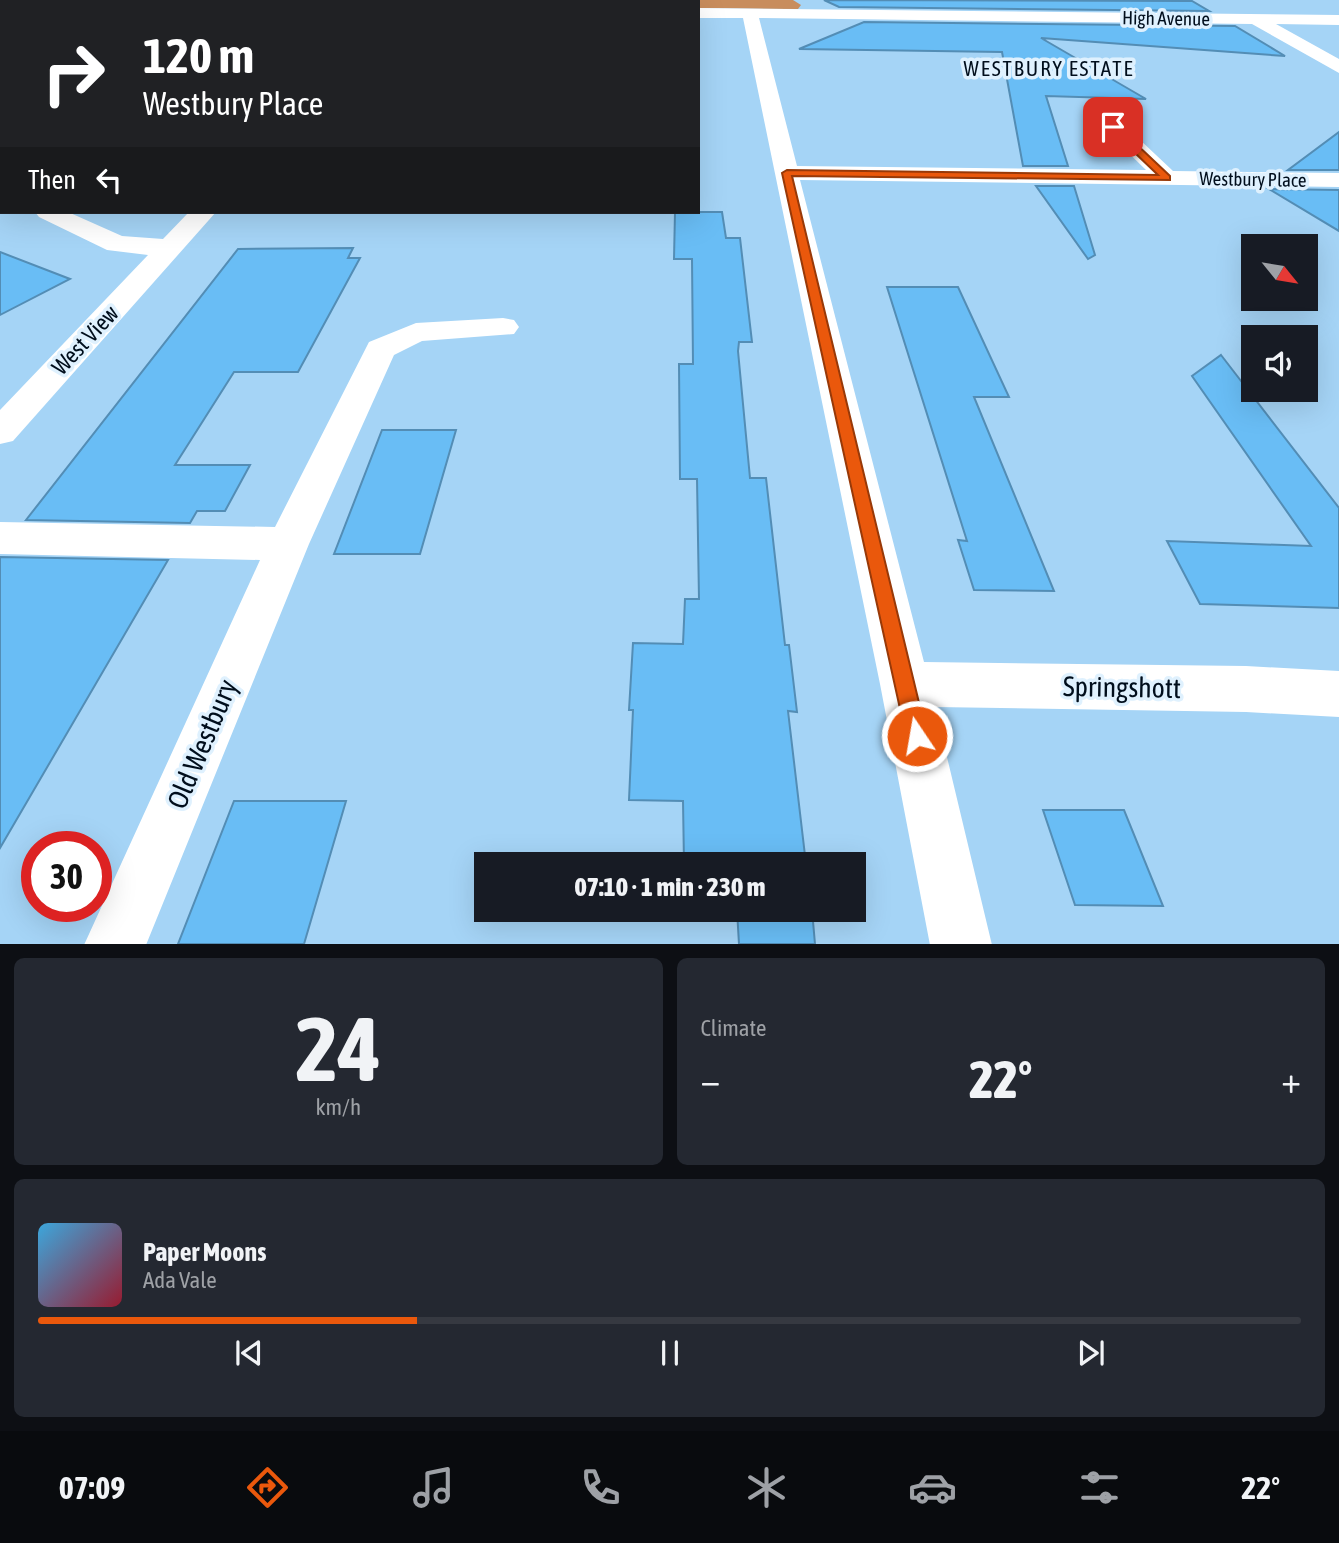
<!DOCTYPE html>
<meta charset="utf-8">
<style>
body{margin:0;font-family:"Asap Condensed",sans-serif;background:#242831;color:#f1f3f6;height:100vh;display:flex;flex-direction:column;font-size:26px;white-space:nowrap}
*{box-sizing:border-box;margin:0}
p{font-size:23px;color:#9ea1a6}
.icon{flex:none;width:38px;height:38px;fill:none;stroke:currentColor;stroke-width:2;stroke-linecap:round;stroke-linejoin:round}
.map{position:relative;height:944px;overflow:hidden}
.sheet{display:flex;flex-direction:column;gap:14px;padding:14px;background:#0d0f14;flex:1}
.sheet>*{flex:none}
.hud{position:absolute;left:0px;top:0px;width:700px;height:214px;box-shadow:0 7px 28px #0002;background:#202124;color:#fff;overflow:hidden}
.needle{width:46px;rotate:120deg}
.tools{position:absolute;left:1241px;top:234px;display:grid;gap:14px}
.tools a{display:grid;place-items:center;width:77px;height:77px;border-radius:0px;background:#171b24;box-shadow:0 7px 28px #0002;font-size:35px}
.speed{position:absolute;left:21px;top:831px;display:flex;gap:14px;font-size:35px;font-weight:700;text-align:center}
.speed>*{display:grid;place-content:center;width:91px;height:91px;border-radius:50%;background:#171b24;box-shadow:0 7px 28px #0002;line-height:1}
.speed .limit{border:10px solid #d22;background:#fff;color:#111}
.pin{position:absolute;display:grid;place-items:center;width:60px;height:60px;color:#fff;margin:-30px;border-radius:14px;box-shadow:0 4px 10px #0006}
.me{position:absolute;width:77px;margin:-38px;rotate:348deg;stroke-linejoin:round;filter:drop-shadow(0 0 5px #0008)}
.turn{display:flex;align-items:center;gap:24px;height:147px;padding:0 28px;font-size:32px}
.turn .icon{width:91px;height:91px;stroke-width:2.5}
.turn b{display:block;font-size:49px;line-height:60px}
.then{display:flex;align-items:center;height:66px;padding:0 28px;background:#0003;gap:14px;font-size:26px}
.big{font-size:52px;font-weight:800;line-height:1.1}
.sheet .widget{flex:1;display:flex;flex-direction:column;justify-content:center;gap:10px;min-width:0;padding:0 24px;border-radius:10px;background:#242831}
.sheet .dial{align-items:center;gap:0}
.dial b{font-size:91px;line-height:1}
.song{display:flex;align-items:center;gap:21px}
.cover{width:84px;height:84px;border-radius:10px;background:linear-gradient(135deg,hsl(200 70% 55%),hsl(350 70% 35%))}
.played{height:7px;border-radius:4px;background:linear-gradient(90deg,#ea580c 30%,#363941 30%)}
.keys{display:flex;justify-content:space-around;direction:ltr}
.heat{display:flex;justify-content:space-between;align-items:center;font-size:38px;direction:ltr}
.sheet .tiles{flex:1;display:grid;gap:14px;grid-template-columns:1fr 1fr}
.widget:last-child{grid-column:span 2}
.trip{position:absolute;left:474px;top:852px;width:392px;height:70px;border-radius:0px;background:#171b24;box-shadow:0 7px 28px #0002;font-weight:800;line-height:70px;text-align:center}
.dock{display:flex;height:112px;justify-content:space-around;align-items:center;background:#090b0e;color:#9ea1a6}
.dock .icon{width:49px;height:49px}
.dock .selected{color:#ea580c}
.dock b{font-size:32px;color:#f1f3f6}
.map>svg:first-child{display:block}
.green{fill:#c88d5d}
.building{fill:#69bdf5;stroke:#538db5;stroke-width:2}
.lines{fill:none;stroke-linecap:round;stroke-linejoin:round}
.minor{fill:#fff;fill-rule:evenodd}
.route{fill:#ea580c;stroke:#983908;stroke-width:2}
.labels{text-anchor:middle;stroke-width:7;stroke-linejoin:round;paint-order:stroke}
.far-street-label{font-size:19px;fill:#000e1c;stroke:#dff1fe}
.far-neighbourhood-label{font-size:21px;letter-spacing:2px;fill:#000e1c;stroke:#dff1fe}
.street-label{font-size:23px;fill:#000e1c;stroke:#dff1fe}
.near-street-label{font-size:28px;fill:#000e1c;stroke:#dff1fe}
</style>
<div class="map">
<svg width="1339" height="945" viewBox="0 0 1339 945">
<rect width="100%" height="100%" fill="#a5d4f6"/>
<path class="green" d="M699,0H793L801,5L798,9L698,8L696,2Z"/>
<g class="building">
<path d="M824,0L1192,1L1209,11L839,7Z"/>
<path d="M864,22L1235,26L1285,56L1041,38L1146,99L1046,96L1068,166H1023L1002,52L799,49Z"/>
<path d="M1339,132V170H1288Z"/>
<path d="M1036,186H1074L1095,255L1088,259Z"/>
<path d="M1269,189L1339,190V231Z"/>
<path d="M675,212H722L726,238H740L752,342H739L738,351L750,478H766L785,645H789L797,712L788,711L806,864H684L683,801L629,800L633,710H629L633,643L683,644L685,599H699L697,479H680L679,364H693L692,259H674Z"/>
<path d="M353,248L348,258H360L298,372H234L175,465H250L225,511H197L190,523L26,520L238,249Z"/>
<path d="M0,252L70,279L0,315Z"/>
<path d="M887,287H958L1009,397H974L1054,591L974,590L958,540L967,541Z"/>
<path d="M1221,355L1339,508V608L1200,604L1167,541L1311,546L1192,376Z"/>
<path d="M382,430H456L420,554H334Z"/>
<path d="M0,557L168,560L0,848Z"/>
<path d="M234,801H346L304,944H178Z"/>
<path d="M1043,810H1124L1163,906L1075,905Z"/>
<path d="M737,910H812L815,944H739Z"/>
</g>
<g class="lines">
<g class="minor">
<path d="M389,0H405L389,2Z"/>
<path d="M698,8L1339,15V25L1276,24L1339,59V73L1252,24L759,18L797,166L1146,170L1102,127L1105,122H1121L1173,171L1339,173V187L800,180L924,662L1246,666L1339,671V717L1246,712L935,707L992,945H930L880,684L743,18H698Z"/>
<rect x="0" y="19" width="2" height="10"/>
<path d="M35,212H68L122,236L163,239L189,212H216L13,441L0,444V410L148,255L107,250L39,217Z"/>
<path d="M503,318L514,320L519,327L514,334L422,341L394,355L309,544L146,945H84L260,560L0,554V522L275,527L369,342L416,323Z"/>
</g>
</g>
<path class="route" d="M1110,125H1116L1170,176V180L792,176L927,736L924,743L917,746L909,743L906,736L782,173L787,170L1158,175L1110,129Z"/>
<g class="labels">
<g class="far-street-label">
<text transform="translate(1166 18) rotate(1)" y="7">High Avenue</text>
<text transform="translate(1253 179) rotate(1)" y="7">Westbury Place</text>
</g>
<g class="far-neighbourhood-label">
<text x="1049" y="76">WESTBURY ESTATE</text>
</g>
<g class="street-label">
<text transform="translate(85 340) rotate(-47)" y="8">West View</text>
</g>
<g class="near-street-label">
<text transform="translate(1122 687) rotate(1)" y="10">Springshott</text>
<text transform="translate(202 744) rotate(-67)" y="10">Old Westbury</text>
</g>
</g>
</svg>
<div class="tools">
<a><svg class="needle" viewBox="-14 -14 28 28"><path d="M0-13l5 13h-10z" fill="#e53935"/><path d="M0 13l5-13h-10z" fill="#9ea1a6"/></svg></a>
<a><svg class="icon" aria-label="sound" viewBox="0 0 24 24"><path d="M4 9h4l5-4v14l-5-4H4zM17 9q2 3 0 6"/></svg></a>
</div>
<div class="speed"><div class="limit">30</div></div>
<div class="pin" style="left:1113px;top:127px;background:#d93025"><svg class="icon" aria-label="arrive" viewBox="0 0 24 24"><path d="M6 21V4h12l-3 4 3 4H6"/></svg></div>
<svg class="me" style="left:917px;top:736px" viewBox="-20 -20 40 40"><circle r="17" fill="#ea580c" stroke="#fff" stroke-width="3"/><path d="M0-11L8 9 0 5-8 9z" fill="#fff"/></svg>
<div class="trip">07:10 · 1 min · 230 m</div>
<div class="hud">
<div class="turn"><svg class="icon" aria-label="right" viewBox="0 0 24 24"><path d="M7 20v-9h11M14 6l5 5-5 5"/></svg><div><b>120 m</b>Westbury Place</div></div>
<div class="then">Then<svg class="icon" aria-label="left" viewBox="0 0 24 24"><path d="M17 20v-9H6M10 6l-5 5 5 5"/></svg></div>
</div>
</div>
<section class="sheet">
<div class="tiles">
<div class="widget dial"><b>24</b><p>km/h</p></div>
<div class="widget"><p>Climate</p>
<div class="heat"><a>−</a><b class="big">22°</b><a>+</a></div>
</div>
<div class="widget">
<div class="song"><i class="cover"></i><div><b>Paper Moons</b><p>Ada Vale</p></div></div>
<div class="played"></div>
<div class="keys"><svg class="icon" aria-label="previous" viewBox="0 0 24 24"><path d="M18 5L8 12l10 7zM5 5v14"/></svg><svg class="icon" aria-label="pause" viewBox="0 0 24 24"><path d="M8 5v14M16 5v14"/></svg><svg class="icon" aria-label="next" viewBox="0 0 24 24"><path d="M6 5l10 7-10 7zM19 5v14"/></svg></div>
</div>
</div>
</section>
<nav class="dock">
<b>07:09</b>
<svg class="icon selected" aria-label="directions" viewBox="0 0 24 24"><path d="M12 3l9 9-9 9-9-9zM9 14v-3h6M13 9l2 2-2 2"/></svg>
<svg class="icon" aria-label="music" viewBox="0 0 24 24"><path d="M9 18V5l10-2v13"/><circle cx="6" cy="18" r="3"/><circle cx="16" cy="16" r="3"/></svg>
<svg class="icon" aria-label="phone" viewBox="0 0 24 24"><path d="M5 4h4l2 5-3 2q2 4 5 5l2-3 5 2v4C11 20 4 13 5 4z"/></svg>
<svg class="icon" aria-label="climate" viewBox="0 0 24 24"><path d="M12 3v18M4 7l16 10M4 17L20 7"/></svg>
<svg class="icon" aria-label="car" viewBox="0 0 24 24"><path d="M5 17H2v-5l4-1 3-4h7l3 4 3 1v5h-3M9 17h6M6 11h13"/><circle cx="7" cy="17" r="2"/><circle cx="17" cy="17" r="2"/></svg>
<svg class="icon" aria-label="filters" viewBox="0 0 24 24"><path d="M4 7h16M4 17h16"/><circle cx="9" cy="7" r="2"/><circle cx="15" cy="17" r="2"/></svg>
<b>22°</b>
</nav>
